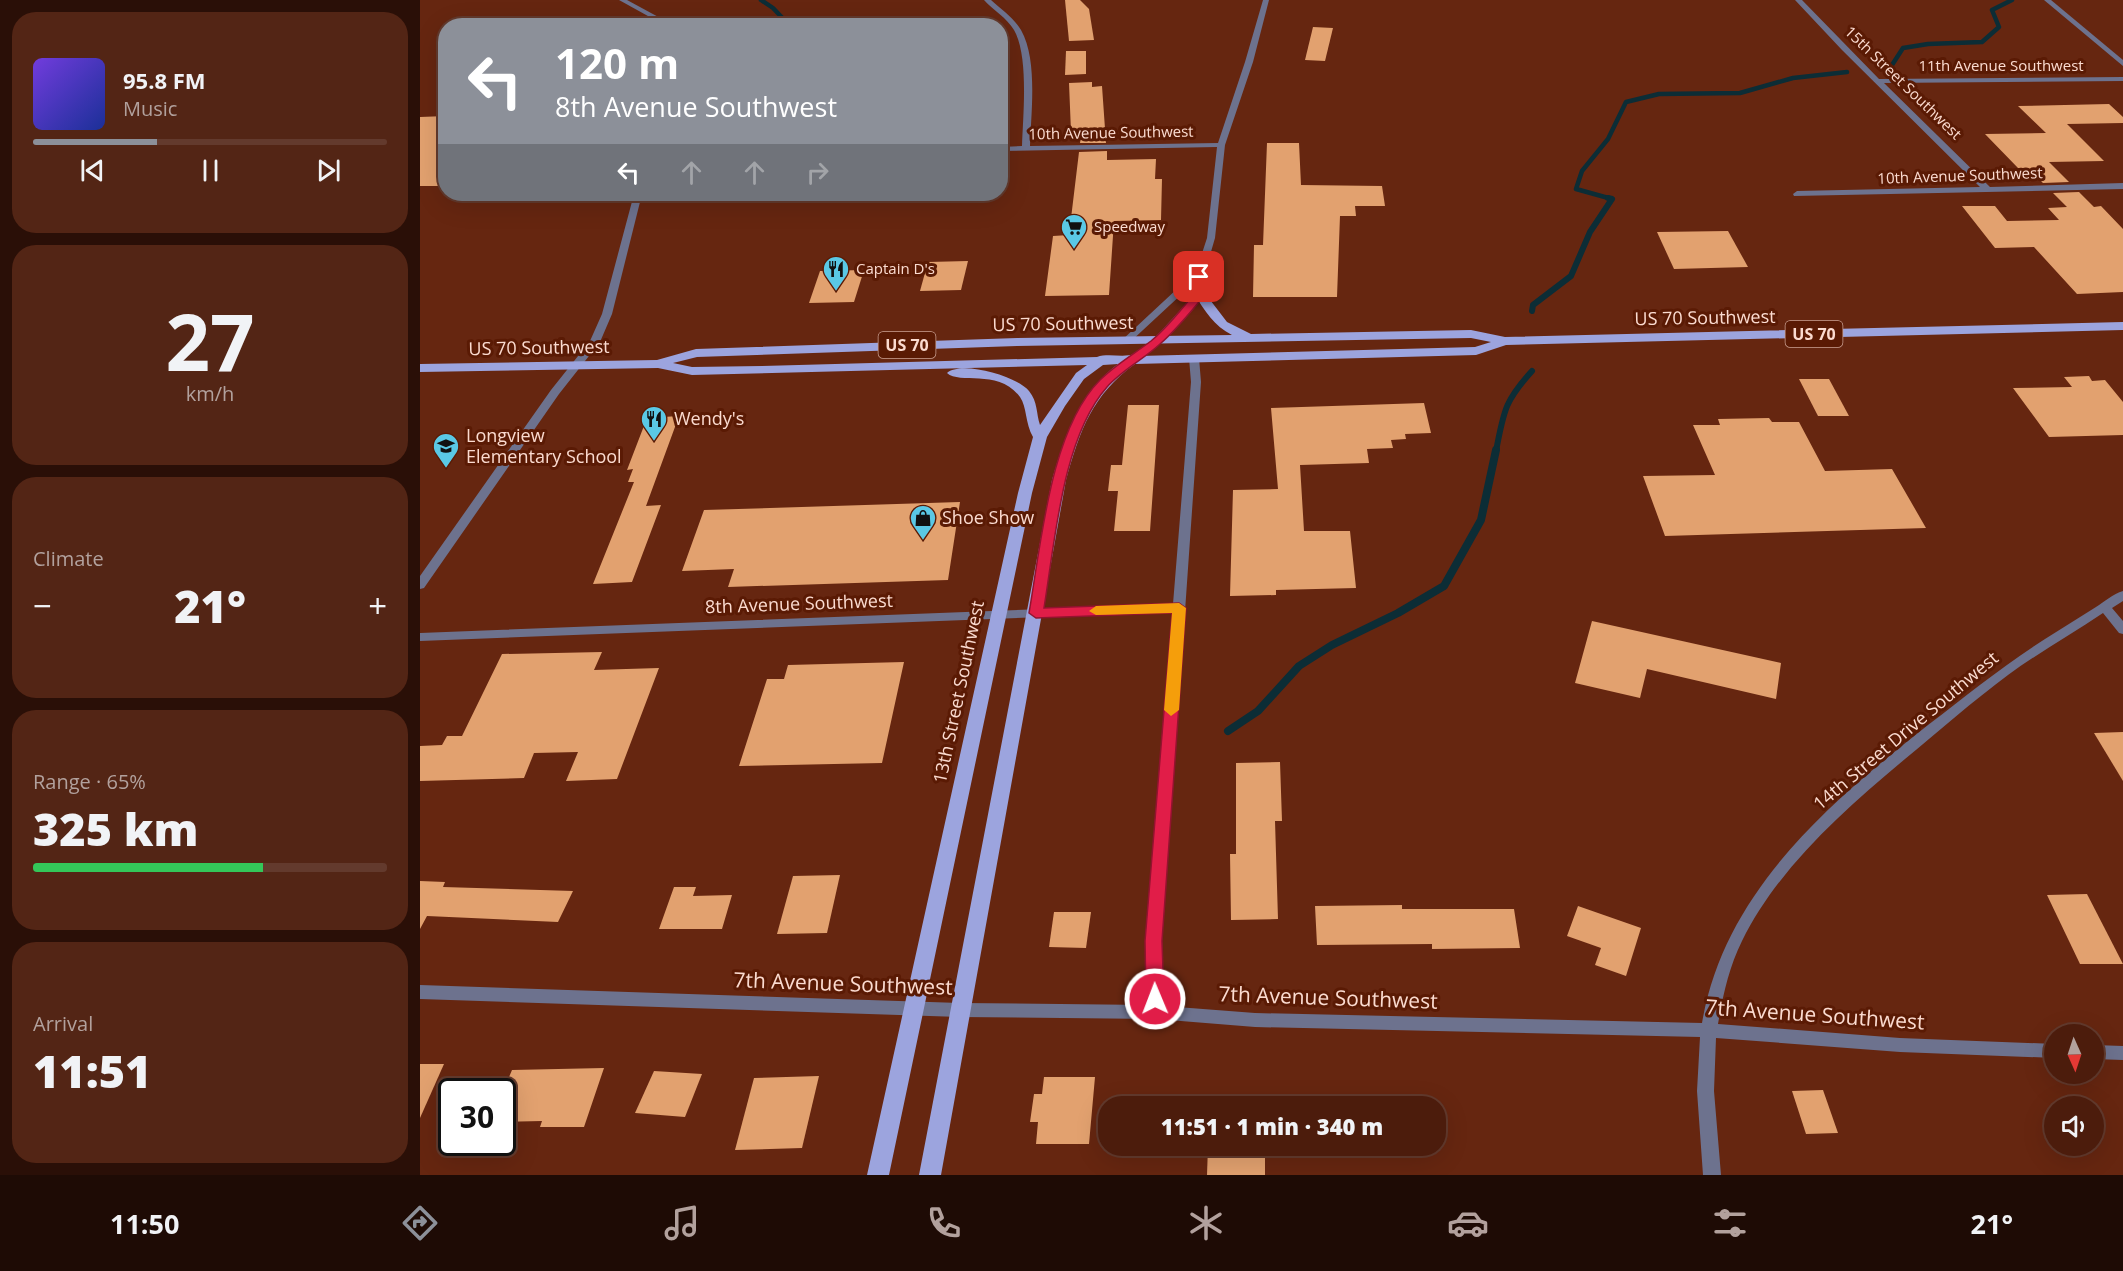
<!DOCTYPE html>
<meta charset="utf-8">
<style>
body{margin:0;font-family:"Open Sans",sans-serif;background:#532515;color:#f1f3f6;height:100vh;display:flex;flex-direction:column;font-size:22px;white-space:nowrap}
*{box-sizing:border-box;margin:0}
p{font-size:20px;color:#b2a19d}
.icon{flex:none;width:33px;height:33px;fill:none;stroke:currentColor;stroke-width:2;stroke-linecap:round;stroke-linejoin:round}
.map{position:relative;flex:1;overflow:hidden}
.sheet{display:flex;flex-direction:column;gap:12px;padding:12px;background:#2a0f07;width:420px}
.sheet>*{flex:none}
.guide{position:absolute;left:18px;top:18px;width:570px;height:183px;border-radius:24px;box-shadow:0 6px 24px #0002,0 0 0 2px #633a2d;background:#8c9099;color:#fff;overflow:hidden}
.needle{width:39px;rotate:177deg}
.fabs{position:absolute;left:1624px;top:1024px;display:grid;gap:12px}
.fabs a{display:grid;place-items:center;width:60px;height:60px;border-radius:50%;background:#4c1c0c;box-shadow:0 6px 24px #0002,0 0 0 2px #633a2d;font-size:30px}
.speed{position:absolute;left:18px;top:1078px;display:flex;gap:12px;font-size:30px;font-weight:700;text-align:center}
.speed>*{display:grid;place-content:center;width:78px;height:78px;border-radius:50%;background:#4c1c0c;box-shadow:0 6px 24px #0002,0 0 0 2px #633a2d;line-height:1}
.speed .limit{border:3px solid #111;border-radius:9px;background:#fff;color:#111}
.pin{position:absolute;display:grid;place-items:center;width:51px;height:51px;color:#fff;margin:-26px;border-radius:12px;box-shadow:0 3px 9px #0006}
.me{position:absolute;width:66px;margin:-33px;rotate:359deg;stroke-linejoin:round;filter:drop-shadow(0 0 4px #0008)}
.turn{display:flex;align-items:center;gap:21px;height:126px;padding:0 18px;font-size:27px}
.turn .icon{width:78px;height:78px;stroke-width:2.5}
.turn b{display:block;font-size:42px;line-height:51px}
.lanes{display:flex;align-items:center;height:57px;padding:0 18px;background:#0003;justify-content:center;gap:30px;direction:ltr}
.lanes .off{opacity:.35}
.big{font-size:45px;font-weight:800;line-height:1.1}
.sheet .widget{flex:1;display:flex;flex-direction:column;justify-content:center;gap:9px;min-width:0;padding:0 21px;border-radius:24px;background:#532515}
.sheet .dial{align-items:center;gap:0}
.dial b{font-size:78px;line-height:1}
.song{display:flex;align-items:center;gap:18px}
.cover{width:72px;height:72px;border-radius:9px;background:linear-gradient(135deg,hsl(260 70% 55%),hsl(230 70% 35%))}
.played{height:6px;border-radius:3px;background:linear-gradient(90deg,#8c9099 35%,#633a2d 35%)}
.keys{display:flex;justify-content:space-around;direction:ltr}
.heat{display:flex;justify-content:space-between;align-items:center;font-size:33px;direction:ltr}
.charge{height:9px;border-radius:4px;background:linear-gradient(90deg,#34c759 65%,#633a2d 0)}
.trip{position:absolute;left:678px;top:1096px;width:348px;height:60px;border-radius:24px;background:#4c1c0c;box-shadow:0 6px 24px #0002,0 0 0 2px #633a2d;font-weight:800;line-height:60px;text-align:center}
.dock{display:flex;height:96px;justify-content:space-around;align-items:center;background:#1e0b05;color:#b2a19d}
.dock .icon{width:42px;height:42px}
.dock .selected{color:#8c9099}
.dock b{font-size:27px;color:#f1f3f6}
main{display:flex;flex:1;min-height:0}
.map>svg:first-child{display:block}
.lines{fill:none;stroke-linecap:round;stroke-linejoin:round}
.stream-far2{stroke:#0c2d36;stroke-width:4.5}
.stream-far1{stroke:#0c2d36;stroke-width:6}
.stream{stroke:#0c2d36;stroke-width:8}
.building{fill:#e2a16f}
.minor{fill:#6d728e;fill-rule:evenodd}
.tertiary{fill:#6d728e;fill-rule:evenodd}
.primary{fill:#9ca4de;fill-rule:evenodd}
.route{fill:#e11d48;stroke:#92132f;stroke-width:1.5}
.slow{fill:#f59e0b}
.labels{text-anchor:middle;stroke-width:6;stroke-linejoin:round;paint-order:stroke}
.far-street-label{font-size:15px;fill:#fbdbd0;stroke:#5a1a04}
.far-poi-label{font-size:15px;fill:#fbdbd0;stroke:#5a1a04;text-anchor:start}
.shield{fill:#5a1a04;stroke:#cba193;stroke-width:1.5}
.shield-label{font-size:16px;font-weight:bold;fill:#fbdbd0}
.street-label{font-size:18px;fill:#fbdbd0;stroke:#5a1a04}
.poi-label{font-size:18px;fill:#fbdbd0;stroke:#5a1a04;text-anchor:start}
.near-street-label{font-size:21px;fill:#fbdbd0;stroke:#5a1a04}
</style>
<main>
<section class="sheet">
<div class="widget">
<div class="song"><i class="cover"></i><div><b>95.8 FM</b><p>Music</p></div></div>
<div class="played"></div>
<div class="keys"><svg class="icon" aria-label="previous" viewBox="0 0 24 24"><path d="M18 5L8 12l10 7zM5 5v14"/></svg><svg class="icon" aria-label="pause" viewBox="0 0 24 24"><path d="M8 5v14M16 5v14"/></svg><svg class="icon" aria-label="next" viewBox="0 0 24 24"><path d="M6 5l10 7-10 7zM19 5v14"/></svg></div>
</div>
<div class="widget dial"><b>27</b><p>km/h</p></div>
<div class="widget"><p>Climate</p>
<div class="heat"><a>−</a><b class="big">21°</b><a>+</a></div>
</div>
<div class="widget"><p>Range · 65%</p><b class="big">325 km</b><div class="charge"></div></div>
<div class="widget"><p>Arrival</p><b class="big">11:51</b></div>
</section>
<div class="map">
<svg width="1703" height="1175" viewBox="0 0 1703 1175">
<rect width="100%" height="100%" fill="#662610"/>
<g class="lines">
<g class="stream-far2">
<path d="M341,0L353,8L370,26"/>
<path d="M1464,66L1472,65L1483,48L1508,44L1562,42L1579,27L1572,10L1592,0"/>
<path d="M1192,199L1156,189L1162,171L1188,139L1206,102L1239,94L1320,93L1373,78L1427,72"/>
</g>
<g class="stream-far1">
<path d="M1112,311L1113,305L1151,276L1170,232L1192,199L1188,198"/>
<path d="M1076,451C1084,411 1084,402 1112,371"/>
</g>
<path class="stream" d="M808,731L838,711L879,666L912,645L978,613L1024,586L1061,520L1076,450"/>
</g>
<g class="building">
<path d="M645,0H660L669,9L674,40L649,41Z"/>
<path d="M893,27L913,28L905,61L885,60Z"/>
<path d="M646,51H666V74L645,75Z"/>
<path d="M672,82V87L682,86L686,143H660L662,131L651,132L649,83Z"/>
<path d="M1689,104L1703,117V123L1647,124L1684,161L1629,162L1649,182L1623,183L1608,168H1598L1565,134L1626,133L1598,106Z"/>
<path d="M26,116V186H0V117Z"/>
<path d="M847,143H879L881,185L962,186L965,206H935L936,216H920L917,297H833L834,245H843Z"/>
<path d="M687,151V160L736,159L735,179H742L741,220L694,221L689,295L625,296L633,236L649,235L659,152Z"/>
<path d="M1659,192L1674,207L1681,206L1703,229V292L1657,294L1614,247L1575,248L1542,206H1575L1587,221L1639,220L1628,208L1647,207L1633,193Z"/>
<path d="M1308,231L1328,267L1254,269L1237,232Z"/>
<path d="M548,261L541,290L500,291L508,262Z"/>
<path d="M444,270L434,302L389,303L400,271Z"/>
<path d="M1669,376L1672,381L1685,380L1703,402V435L1629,437L1593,388L1652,387L1644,377Z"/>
<path d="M1379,379H1409L1429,416H1398Z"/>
<path d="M1004,403L1011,433L985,434L986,439L971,440L973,448L947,449L949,463L880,465L884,531H930L936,588L856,590V595L810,596L813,490L858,489L851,408Z"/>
<path d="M708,405H739L730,531H694L698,491H688L691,465H702Z"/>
<path d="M259,416L226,506L241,505L212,582L173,584L214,482H208L213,469L207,470L227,418Z"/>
<path d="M1349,418L1352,422H1379L1405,471L1472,469L1506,528L1245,536L1223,476L1295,475L1273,425H1300L1298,419Z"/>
<path d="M540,502L528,580L308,587L314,569L262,571L284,510Z"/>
<path d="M1172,621L1361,663L1356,699L1227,669L1220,698L1155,683Z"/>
<path d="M182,652L174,670L239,668L197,779L146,781L158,752L114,753L104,778L0,781V746L22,745L27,736H42L82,654Z"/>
<path d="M484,662L462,763L319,766L347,679H364L368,665Z"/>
<path d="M1703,732V781L1674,733Z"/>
<path d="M860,762L862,821H855L858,919L811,920L810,854H816V763Z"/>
<path d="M420,875L407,933L357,934L373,876Z"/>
<path d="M0,881L25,882L23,887L153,891L138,922L7,916L0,929Z"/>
<path d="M254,887H276L273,896L312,895L302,929H239Z"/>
<path d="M1667,894L1703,964H1660L1627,895Z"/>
<path d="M982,905V909H1094L1100,948L1012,949V944L897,945L895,906Z"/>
<path d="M1158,906L1221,928L1206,976L1175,965L1181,948L1147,936Z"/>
<path d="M634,912H671L666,948L629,947Z"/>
<path d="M0,1064H24L0,1118Z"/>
<path d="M184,1068L164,1127H120L122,1121L82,1122V1094L92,1070Z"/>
<path d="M234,1071L282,1074L265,1117L215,1113Z"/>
<path d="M399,1076L382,1148L315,1150L334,1078Z"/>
<path d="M624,1077H675L669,1144H616L618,1122H610L614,1094H622Z"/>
<path d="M1403,1090L1418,1133L1386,1134L1372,1091Z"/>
<path d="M788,1146H845V1175H787Z"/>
</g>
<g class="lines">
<g class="minor">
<path d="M199,0H207L255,26H246Z"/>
<path d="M564,0H571C581,9 594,18 601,30C618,60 611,113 610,146L798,143L825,62L843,0H849L833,62L805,145L795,238L781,286L785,294L740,343H734L732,341L775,294L773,290L764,292L709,343H703L701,341L758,288L772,284L787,238L797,147L580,151V147L602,146C603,115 609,56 594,30C587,18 573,10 564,0Z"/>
<path d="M1375,0H1382L1459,79L1703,77V81L1464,83L1570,187L1703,183V189L1374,196L1373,194L1377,191L1560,187L1422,50Z"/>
<path d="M1624,0H1631L1703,60V66Z"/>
<path d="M214,194H222L192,314L180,342L139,394L4,588L0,589V576L131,390L170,341L182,314Z"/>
<path d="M774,355L779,358L781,382L742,941L744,1006L835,1013L1282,1023C1304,892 1409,803 1508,725C1547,695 1584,665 1625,639C1642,628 1659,618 1676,607C1684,602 1693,594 1703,591V601L1692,608L1703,621V634L1699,633L1683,613C1652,634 1618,653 1588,675C1553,701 1519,731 1485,759C1424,810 1358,868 1322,941C1309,967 1303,995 1298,1024L1480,1038L1635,1044V1058L1480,1052L1296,1038L1294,1091L1301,1175H1283L1277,1091L1280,1037L835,1027L736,1019L540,1017L534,1015L532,1010L534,1005L540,1003L728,1005L726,941L753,612L0,641V633L753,604L771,382L769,358Z"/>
<path d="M1674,1045L1703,1046V1060L1674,1059Z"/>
</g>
<path class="tertiary" d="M0,985L540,1003L546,1005L548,1010L546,1015L540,1017L0,999Z"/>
<path class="primary" d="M780,290L784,292L807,322L831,334L1051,330L1085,337L1703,322V330L1086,345L1056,355L715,364C672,395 660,430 646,480L521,1175H499L632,480C645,436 660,392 698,364L683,365L664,379L645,406L627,437L612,493L469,1175H447L598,493L613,437C605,423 607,407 600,397C579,368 540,385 527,373C541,360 597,376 609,391C618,402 616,413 620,425L656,373L667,365L272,375L238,368L0,372V364L237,360L276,349L597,338L812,335C794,326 785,311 774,294ZM1051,338L1071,342L1055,347L720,356L715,354C703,358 688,353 677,357L342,366L272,367L253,363L277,357L597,346Z"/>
</g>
<path class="route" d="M779,274L785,277L782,286L785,294L783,297C770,313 756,330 740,344C724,359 702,370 687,387C642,438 635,542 624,608L759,603L766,608L742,941L744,999L741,1005L735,1007L729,1005L726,999L725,941L752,613L616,618L609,613C621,545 630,430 680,380C695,365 714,354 731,341C747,328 761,310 774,294L771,286L776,275Z"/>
<path class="slow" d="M759,603L766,608L759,710L751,716L744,710L752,613L676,615L669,611L676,606Z"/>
<defs>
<g id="supermarket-pin" transform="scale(1.35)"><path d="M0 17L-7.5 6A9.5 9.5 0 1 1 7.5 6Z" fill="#5ac8e5" stroke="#5a1a04"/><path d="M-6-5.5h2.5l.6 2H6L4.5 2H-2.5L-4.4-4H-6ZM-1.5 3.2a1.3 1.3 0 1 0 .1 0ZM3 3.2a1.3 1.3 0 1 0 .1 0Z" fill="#111"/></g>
<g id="restaurant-pin" transform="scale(1.35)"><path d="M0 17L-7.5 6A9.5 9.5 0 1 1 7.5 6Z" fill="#5ac8e5" stroke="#5a1a04"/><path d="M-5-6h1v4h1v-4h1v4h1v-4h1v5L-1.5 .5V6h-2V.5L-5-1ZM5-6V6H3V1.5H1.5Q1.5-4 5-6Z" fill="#111"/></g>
<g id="school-pin" transform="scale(1.35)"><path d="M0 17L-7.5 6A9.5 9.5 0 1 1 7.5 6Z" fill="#5ac8e5" stroke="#5a1a04"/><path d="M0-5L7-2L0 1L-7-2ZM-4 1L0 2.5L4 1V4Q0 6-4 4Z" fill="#111"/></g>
<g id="shop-pin" transform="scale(1.35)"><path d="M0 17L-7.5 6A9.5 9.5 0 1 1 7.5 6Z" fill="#5ac8e5" stroke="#5a1a04"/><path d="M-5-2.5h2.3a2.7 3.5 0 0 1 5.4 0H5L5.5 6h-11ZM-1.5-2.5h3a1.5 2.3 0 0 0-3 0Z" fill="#111"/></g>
</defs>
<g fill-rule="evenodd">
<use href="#supermarket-pin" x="654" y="227"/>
<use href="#restaurant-pin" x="416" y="269"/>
<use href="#restaurant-pin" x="234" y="419"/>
<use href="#school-pin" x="26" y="446"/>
<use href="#shop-pin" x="503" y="518"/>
</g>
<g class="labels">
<g class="far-street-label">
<text x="1581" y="71">11th Avenue Southwest</text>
<text transform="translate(1483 83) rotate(44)" y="5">15th Street Southwest</text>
<text transform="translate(691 133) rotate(-1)" y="5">10th Avenue Southwest</text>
<text transform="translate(1540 176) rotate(-2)" y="5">10th Avenue Southwest</text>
</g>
<g class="far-poi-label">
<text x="674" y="232">Speedway</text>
<text x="436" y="274">Captain D's</text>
</g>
<g class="shield">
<rect x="1365.5" y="321" width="57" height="26" rx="4.5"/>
<rect x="458.5" y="332" width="57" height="26" rx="4.5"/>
</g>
<g class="shield-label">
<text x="1394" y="340">US 70</text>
<text x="487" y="351">US 70</text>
</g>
<g class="street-label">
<text transform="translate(1285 318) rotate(-1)" y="6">US 70 Southwest</text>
<text transform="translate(643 324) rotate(-1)" y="6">US 70 Southwest</text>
<text transform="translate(119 348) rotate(-1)" y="6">US 70 Southwest</text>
<text transform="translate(379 604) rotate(-2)" y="6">8th Avenue Southwest</text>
<text transform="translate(539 692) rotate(-78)" y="6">13th Street Southwest</text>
<text transform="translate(1486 731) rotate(-40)" y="6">14th Street Drive Southwest</text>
</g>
<g class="poi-label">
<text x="254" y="425">Wendy's</text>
<text x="46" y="442">Longview<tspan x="46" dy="21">Elementary School</tspan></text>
<text x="522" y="524">Shoe Show</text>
</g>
<g class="near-street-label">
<text transform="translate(423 984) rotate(2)" y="7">7th Avenue Southwest</text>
<text transform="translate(908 998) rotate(2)" y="7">7th Avenue Southwest</text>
<text transform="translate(1395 1015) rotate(4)" y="7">7th Avenue Southwest</text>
</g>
</g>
</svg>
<div class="fabs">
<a><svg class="needle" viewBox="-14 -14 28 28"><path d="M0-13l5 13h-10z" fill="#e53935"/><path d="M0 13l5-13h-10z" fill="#b2a19d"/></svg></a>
<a><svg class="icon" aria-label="sound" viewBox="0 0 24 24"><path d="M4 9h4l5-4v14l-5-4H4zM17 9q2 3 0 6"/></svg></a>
</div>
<div class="speed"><div class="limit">30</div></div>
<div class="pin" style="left:779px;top:277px;background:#d93025"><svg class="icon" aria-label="arrive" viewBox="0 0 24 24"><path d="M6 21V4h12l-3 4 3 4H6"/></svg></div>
<svg class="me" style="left:735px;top:999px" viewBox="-20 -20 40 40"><circle r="17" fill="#e11d48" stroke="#fff" stroke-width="3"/><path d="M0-11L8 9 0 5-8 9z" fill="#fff"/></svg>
<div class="trip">11:51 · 1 min · 340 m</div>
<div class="guide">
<div class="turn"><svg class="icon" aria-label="left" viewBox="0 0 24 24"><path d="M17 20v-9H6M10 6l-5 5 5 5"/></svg><div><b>120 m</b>8th Avenue Southwest</div></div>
<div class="lanes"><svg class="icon" aria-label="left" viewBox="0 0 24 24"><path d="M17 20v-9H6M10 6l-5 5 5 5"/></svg><svg class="icon off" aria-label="ahead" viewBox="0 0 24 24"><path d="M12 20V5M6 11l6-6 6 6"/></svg><svg class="icon off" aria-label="ahead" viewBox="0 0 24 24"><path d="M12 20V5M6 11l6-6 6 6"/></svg><svg class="icon off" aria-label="right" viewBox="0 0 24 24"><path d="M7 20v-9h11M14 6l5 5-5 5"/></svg></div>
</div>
</div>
</main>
<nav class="dock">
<b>11:50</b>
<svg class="icon selected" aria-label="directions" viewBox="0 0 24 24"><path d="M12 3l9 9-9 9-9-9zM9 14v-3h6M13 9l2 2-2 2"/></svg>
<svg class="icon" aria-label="music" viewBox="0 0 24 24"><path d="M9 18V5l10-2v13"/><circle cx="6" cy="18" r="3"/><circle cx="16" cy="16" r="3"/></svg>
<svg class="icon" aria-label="phone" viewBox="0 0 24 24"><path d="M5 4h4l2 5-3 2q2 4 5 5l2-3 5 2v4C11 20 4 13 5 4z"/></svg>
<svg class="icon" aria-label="climate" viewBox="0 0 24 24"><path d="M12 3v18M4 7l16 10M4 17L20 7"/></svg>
<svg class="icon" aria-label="car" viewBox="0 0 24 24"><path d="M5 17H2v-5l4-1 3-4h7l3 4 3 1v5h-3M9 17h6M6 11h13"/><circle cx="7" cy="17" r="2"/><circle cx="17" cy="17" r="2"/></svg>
<svg class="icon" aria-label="filters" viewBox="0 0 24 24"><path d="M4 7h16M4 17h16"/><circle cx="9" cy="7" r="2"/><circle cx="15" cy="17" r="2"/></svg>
<b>21°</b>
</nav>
